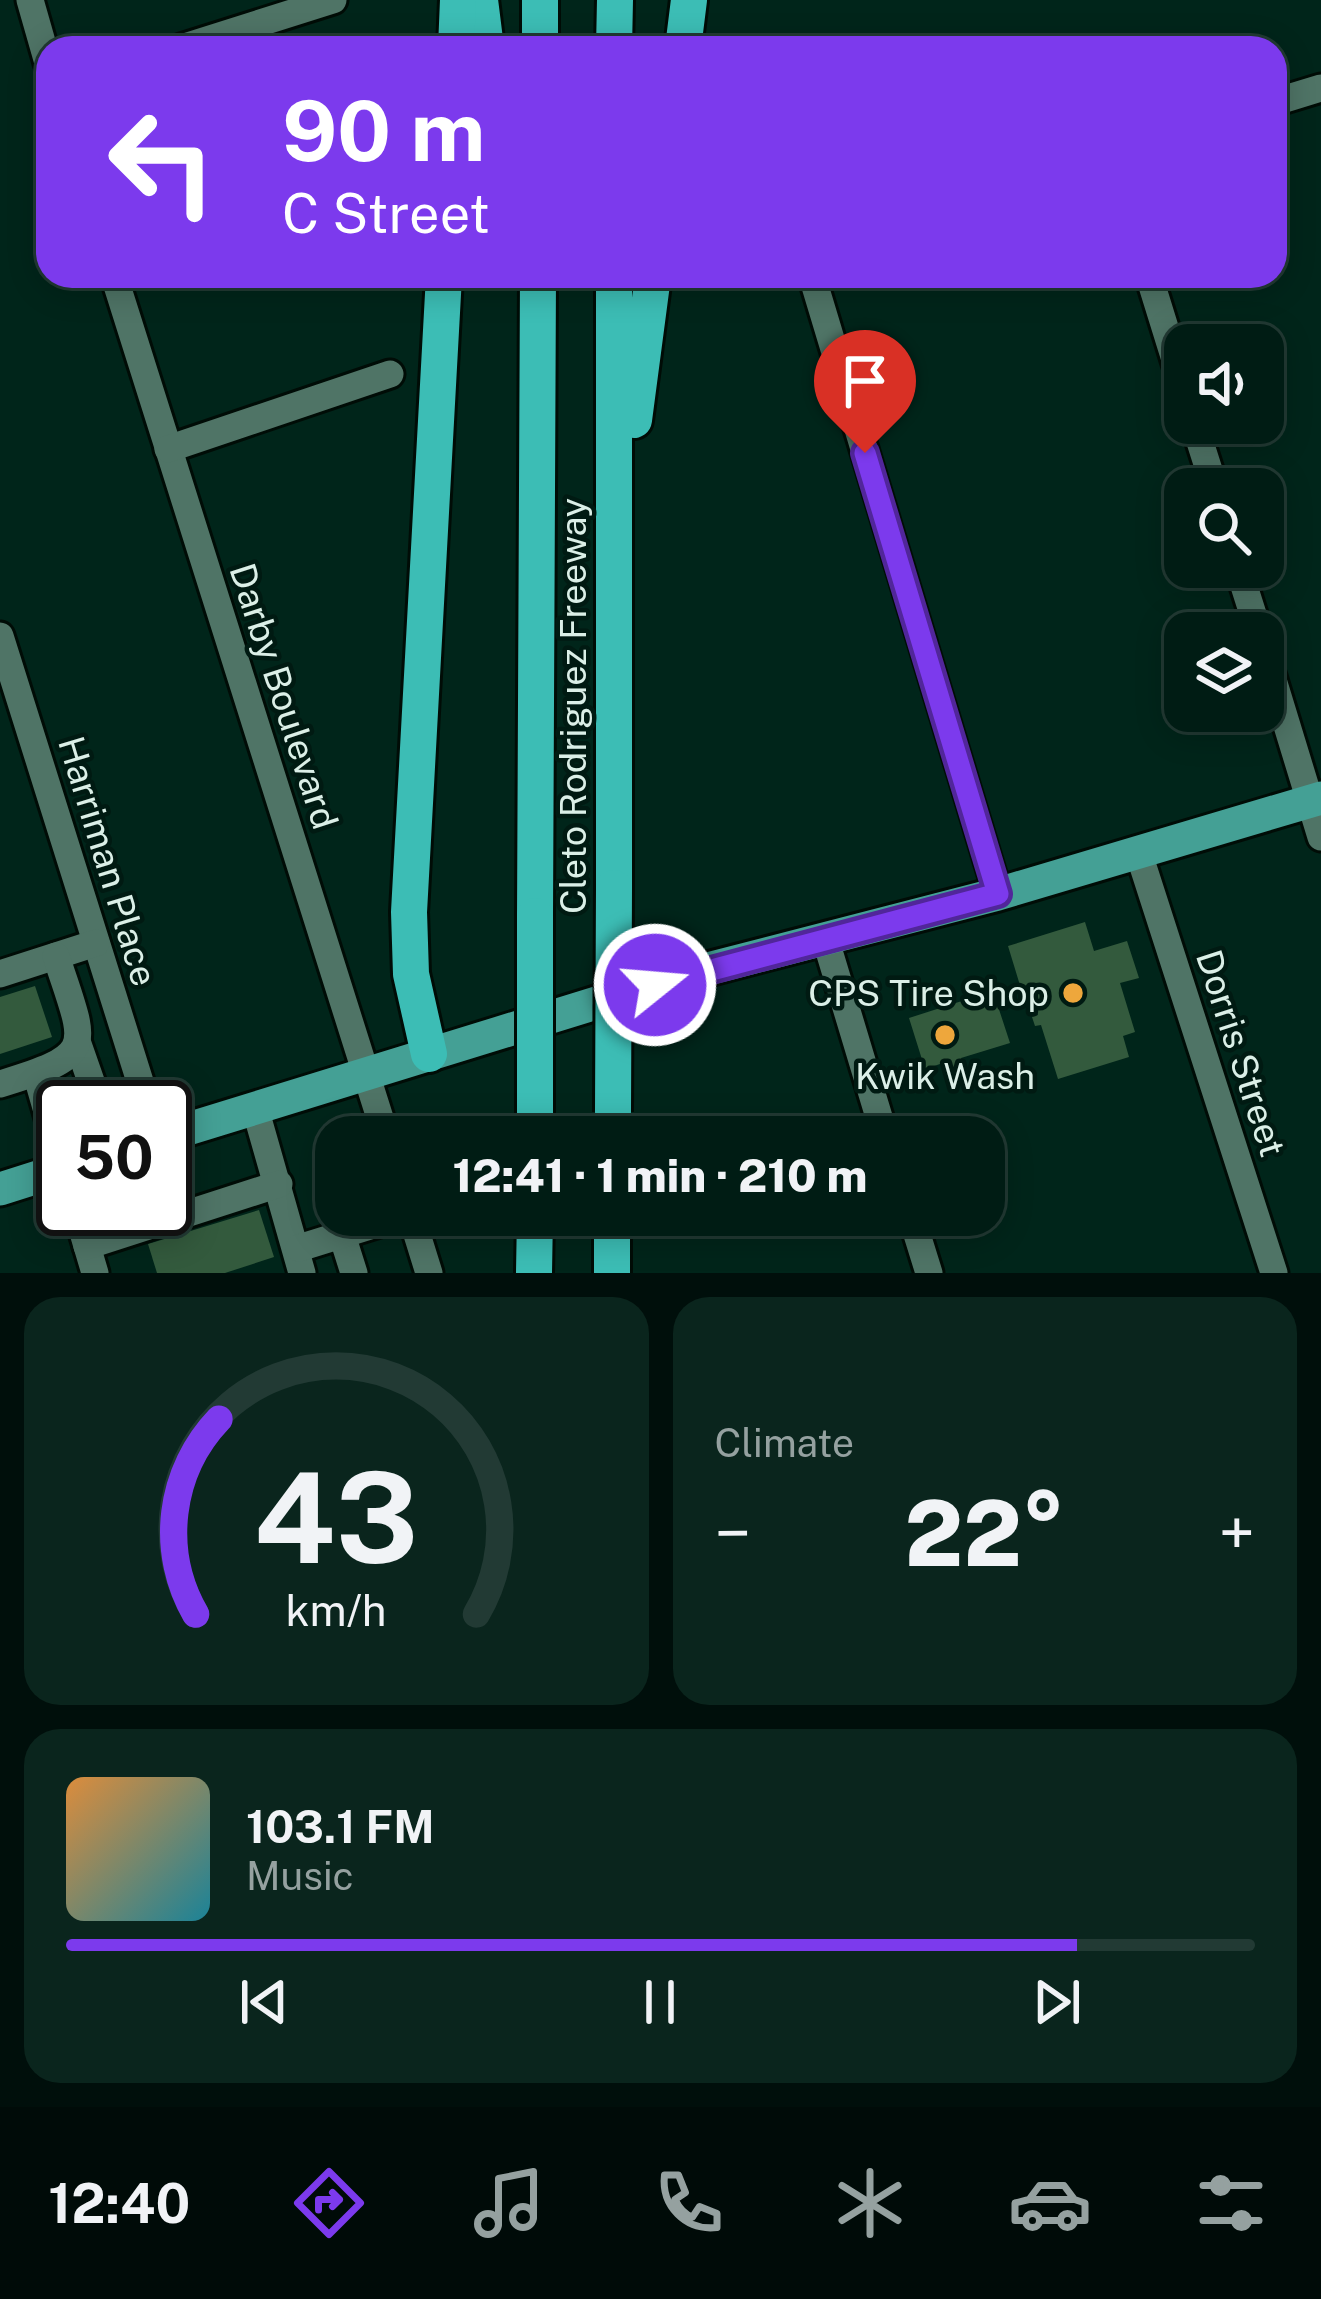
<!DOCTYPE html>
<meta charset="utf-8">
<style>
body{margin:0;font-family:"Public Sans",sans-serif;background:#0a251d;color:#f1f3f6;height:100vh;display:flex;flex-direction:column;font-size:45px;white-space:nowrap}
*{box-sizing:border-box;margin:0}
p{font-size:39px;color:#95a1a0}
.icon{flex:none;width:66px;height:66px;fill:none;stroke:currentColor;stroke-width:2;stroke-linecap:round;stroke-linejoin:round}
.map{position:relative;height:1273px;overflow:hidden}
.panel{display:flex;flex-direction:column;gap:24px;padding:24px;background:#000f0b;flex:1}
.panel>*{flex:none}
.guide{position:absolute;left:36px;top:36px;width:1251px;height:252px;border-radius:36px;box-shadow:0 6px 30px #0003,0 0 0 3px #223a34;background:#7c3aed;color:#fff;overflow:hidden}
.tools{position:absolute;left:1164px;top:324px;display:grid;gap:24px}
.tools a{display:grid;place-items:center;width:120px;height:120px;border-radius:24px;background:#001c14;box-shadow:0 6px 30px #0003,0 0 0 3px #223a34;font-size:60px}
.speed{position:absolute;left:36px;top:1080px;display:flex;gap:24px;font-size:60px;font-weight:700;text-align:center}
.speed>*{display:grid;place-content:center;width:156px;height:156px;border-radius:50%;background:#001c14;box-shadow:0 6px 30px #0003,0 0 0 3px #223a34;line-height:1}
.speed .limit{border:6px solid #111;border-radius:18px;background:#fff;color:#111}
.pin{position:absolute;display:grid;place-items:center;width:102px;height:102px;color:#fff;margin:-123px -51px;border-radius:50% 50% 50% 0;rotate:-45deg;box-shadow:0 0 12px #0007}
.pin .icon{rotate:45deg}
.me{position:absolute;width:132px;margin:-66px;rotate:73deg;stroke-linejoin:round;filter:drop-shadow(0 0 9px #0008)}
.turn{display:flex;align-items:center;gap:42px;height:252px;padding:0 48px;font-size:54px}
.turn .icon{width:156px;height:156px;stroke-width:2.5}
.turn b{display:block;font-size:84px;line-height:102px}
.big{font-size:90px;font-weight:800;line-height:1.1}
.panel .tile{flex:1;display:flex;flex-direction:column;justify-content:center;gap:18px;min-width:0;padding:0 42px;border-radius:36px;background:#0a251d}
.panel .dial{align-items:center;gap:0}
.dial svg{height:312px;overflow:visible;fill:none;stroke:#223a34;stroke-width:7;stroke-linecap:round;text-anchor:middle}
.dial text{fill:#f1f3f6;stroke:none}
.song{display:flex;align-items:center;gap:36px}
.cover{width:144px;height:144px;border-radius:18px;background:linear-gradient(135deg,hsl(30 70% 55%),hsl(190 70% 35%))}
.played{height:12px;border-radius:6px;background:linear-gradient(90deg,#7c3aed 85%,#223a34 85%)}
.keys{display:flex;justify-content:space-around;direction:ltr}
.heat{display:flex;justify-content:space-between;align-items:center;font-size:66px;direction:ltr}
.panel .tiles{flex:1;display:grid;gap:24px;grid-template-columns:1fr 1fr}
.tile:last-child{grid-column:span 2}
.trip{position:absolute;left:315px;top:1116px;width:690px;height:120px;border-radius:36px;background:#001c14;box-shadow:0 6px 30px #0003,0 0 0 3px #223a34;font-weight:800;line-height:120px;text-align:center}
.menu{display:flex;height:192px;justify-content:space-around;align-items:center;background:#000b08;color:#95a1a0}
.menu .icon{width:84px;height:84px}
.menu .on{color:#7c3aed}
.menu b{font-size:54px;color:#f1f3f6}
.map>svg:first-child{display:block}
.building{fill:#335a3d}
.lines{fill:none;stroke-linecap:round;stroke-linejoin:round}
.minor-casing{stroke:#000c06;stroke-width:33}
.major-casing{stroke:#000c06;stroke-width:39}
.highway-casing{stroke:#000c06;stroke-width:42}
.minor{stroke:#4f7466;stroke-width:27}
.major{stroke:#44a095;stroke-width:33}
.highway{stroke:#3cbdb5;stroke-width:36}
.highway-bridge-casing{stroke:#000c06;stroke-width:42;stroke-linecap:butt}
.highway-bridge{stroke:#3cbdb5;stroke-width:36}
.route-casing{stroke:#51269a;stroke-width:30}
.route{stroke:#7c3aed;stroke-width:21}
.poi-dot{fill:#eea73c;stroke:#001a12;stroke-width:4.5}
.labels{text-anchor:middle;stroke-width:9;stroke-linejoin:round;paint-order:stroke}
.street-label{font-size:36px;fill:#dbefe7;stroke:#001a12}
.poi-label{font-size:36px;fill:#dbefe7;stroke:#001a12;text-anchor:end}
</style>
<div class="map">
<svg width="1321" height="1273" viewBox="0 0 1321 1273">
<rect width="100%" height="100%" fill="#00251a"/>
<g class="building">
<path d="M1085,922L1094,951L1127,941L1139,978L1120,983L1135,1032L1123,1036L1129,1057L1058,1079L1041,1025L1035,1026L1032,1017L1038,1015L1034,1002L1026,1005L1008,946Z"/>
<path d="M35,986L52,1037L0,1054V997Z"/>
<path d="M993,991L1010,1043L961,1058L963,1064L948,1069L946,1062L925,1069L909,1018Z"/>
<path d="M259,1210L274,1257L225,1273H157L148,1244Z"/>
</g>
<g class="lines">
<g class="minor-casing">
<g id="minor">
<path d="M30,0L48,63"/>
<path d="M181,48L333,0"/>
<path d="M1275,102L1321,88"/>
<path d="M114,276L386,1137"/>
<path d="M812,276L998,894"/>
<path d="M1149,276L1185,392"/>
<path d="M1194,423L1215,489"/>
<path d="M168,449L390,374"/>
<path d="M1238,567L1259,633"/>
<path d="M0,636L148,1107"/>
<path d="M1263,647L1321,837"/>
<path d="M1139,854L1274,1273"/>
<path d="M826,941L885,1137"/>
<path d="M0,974L96,943"/>
<path d="M78,1044L100,1107"/>
<path d="M36,1073L63,1167"/>
<path d="M0,1084C99,1054 86,1048 56,956"/>
<path d="M255,1108L302,1273"/>
<path d="M76,1209L95,1273"/>
<path d="M411,1215L429,1273"/>
<path d="M911,1215L929,1273"/>
<path d="M342,1235L354,1273"/>
<path d="M87,1246L279,1184"/>
<path d="M299,1248L405,1215"/>
</g>
</g>
<g class="major-casing">
<g id="major">
<path d="M165,1136L700,971L998,894L1321,798"/>
<path d="M0,1189L63,1169"/>
</g>
</g>
<g class="highway-casing">
<g id="highway">
<path d="M480,0L486,48"/>
<path d="M456,48L458,0"/>
<path d="M540,48V0"/>
<path d="M614,48L615,0"/>
<path d="M683,48L689,0"/>
<path d="M634,420L653,276"/>
<path d="M614,888V276"/>
<path d="M535,916L538,276"/>
<path d="M429,1054L411,974L409,912L444,276"/>
<path d="M534,1273L535,1215"/>
<path d="M612,1273V1215"/>
</g>
</g>
<use href="#minor" class="minor"/>
<use href="#major" class="major"/>
<use href="#highway" class="highway"/>
<g class="highway-bridge-casing">
<g id="highway-bridge">
<path d="M613,1112L614,888"/>
<path d="M535,1135V916"/>
</g>
</g>
<use href="#highway-bridge" class="highway-bridge"/>
</g>
<g class="lines">
<g class="route-casing">
<path id="route" d="M655,985L998,894L865,453"/>
</g>
<use href="#route" class="route"/>
</g>
<g class="poi-dot">
<circle cx="1073" cy="993" r="12"/>
<circle cx="945" cy="1035" r="12"/>
</g>
<g class="labels">
<g class="street-label">
<text transform="translate(284 696) rotate(72)" y="13">Darby Boulevard</text>
<text transform="translate(573 706) rotate(-90)" y="13">Cleto Rodriguez Freeway</text>
<text transform="translate(108 861) rotate(73)" y="13">Harriman Place</text>
<text transform="translate(1241 1053) rotate(72)" y="13">Dorris Street</text>
</g>
<g class="poi-label">
<text x="1049" y="1006">CPS Tire Shop</text>
<text x="945" y="1089" text-anchor="middle">Kwik Wash</text>
</g>
</g>
</svg>
<div class="tools">
<a><svg class="icon" aria-label="sound" viewBox="0 0 24 24"><path d="M4 9h4l5-4v14l-5-4H4zM17 9q2 3 0 6"/></svg></a>
<a><svg class="icon" aria-label="search" viewBox="0 0 24 24"><circle cx="10" cy="10" r="6"/><path d="M15 15l6 6"/></svg></a>
<a><svg class="icon" aria-label="layers" viewBox="0 0 24 24"><path d="M12 4l9 5-9 5-9-5zM3 14l9 5 9-5"/></svg></a>
</div>
<div class="speed"><div class="limit">50</div></div>
<div class="pin" style="left:865px;top:453px;background:#d93025"><svg class="icon" aria-label="arrive" viewBox="0 0 24 24"><path d="M6 21V4h12l-3 4 3 4H6"/></svg></div>
<svg class="me" style="left:655px;top:985px" viewBox="-20 -20 40 40"><circle r="17" fill="#7c3aed" stroke="#fff" stroke-width="3"/><path d="M0-11L8 9 0 5-8 9z" fill="#fff"/></svg>
<div class="trip">12:41 · 1 min · 210 m</div>
<div class="guide">
<div class="turn"><svg class="icon" aria-label="left" viewBox="0 0 24 24"><path d="M17 20v-9H6M10 6l-5 5 5 5"/></svg><div><b>90 m</b>C Street</div></div>
</div>
</div>
<section class="panel">
<div class="tiles">
<div class="tile dial"><svg viewBox="0 0 100 80">
<path d="M14 69A42 42 0 1 1 86 69"/>
<path d="M14 69A42 42 0 0 1 20 19" stroke="#7c3aed"/>
<text x="50" y="56" font-size="32" font-weight="700">43</text>
<text x="50" y="72" font-size="11">km/h</text>
</svg></div>
<div class="tile"><p>Climate</p>
<div class="heat"><a>−</a><b class="big">22°</b><a>+</a></div>
</div>
<div class="tile">
<div class="song"><i class="cover"></i><div><b>103.1 FM</b><p>Music</p></div></div>
<div class="played"></div>
<div class="keys"><svg class="icon" aria-label="previous" viewBox="0 0 24 24"><path d="M18 5L8 12l10 7zM5 5v14"/></svg><svg class="icon" aria-label="pause" viewBox="0 0 24 24"><path d="M8 5v14M16 5v14"/></svg><svg class="icon" aria-label="next" viewBox="0 0 24 24"><path d="M6 5l10 7-10 7zM19 5v14"/></svg></div>
</div>
</div>
</section>
<nav class="menu">
<b>12:40</b>
<svg class="icon on" aria-label="directions" viewBox="0 0 24 24"><path d="M12 3l9 9-9 9-9-9zM9 14v-3h6M13 9l2 2-2 2"/></svg>
<svg class="icon" aria-label="music" viewBox="0 0 24 24"><path d="M9 18V5l10-2v13"/><circle cx="6" cy="18" r="3"/><circle cx="16" cy="16" r="3"/></svg>
<svg class="icon" aria-label="phone" viewBox="0 0 24 24"><path d="M5 4h4l2 5-3 2q2 4 5 5l2-3 5 2v4C11 20 4 13 5 4z"/></svg>
<svg class="icon" aria-label="climate" viewBox="0 0 24 24"><path d="M12 3v18M4 7l16 10M4 17L20 7"/></svg>
<svg class="icon" aria-label="car" viewBox="0 0 24 24"><path d="M5 17H2v-5l4-1 3-4h7l3 4 3 1v5h-3M9 17h6M6 11h13"/><circle cx="7" cy="17" r="2"/><circle cx="17" cy="17" r="2"/></svg>
<svg class="icon" aria-label="filters" viewBox="0 0 24 24"><path d="M4 7h16M4 17h16"/><circle cx="9" cy="7" r="2"/><circle cx="15" cy="17" r="2"/></svg>
</nav>
